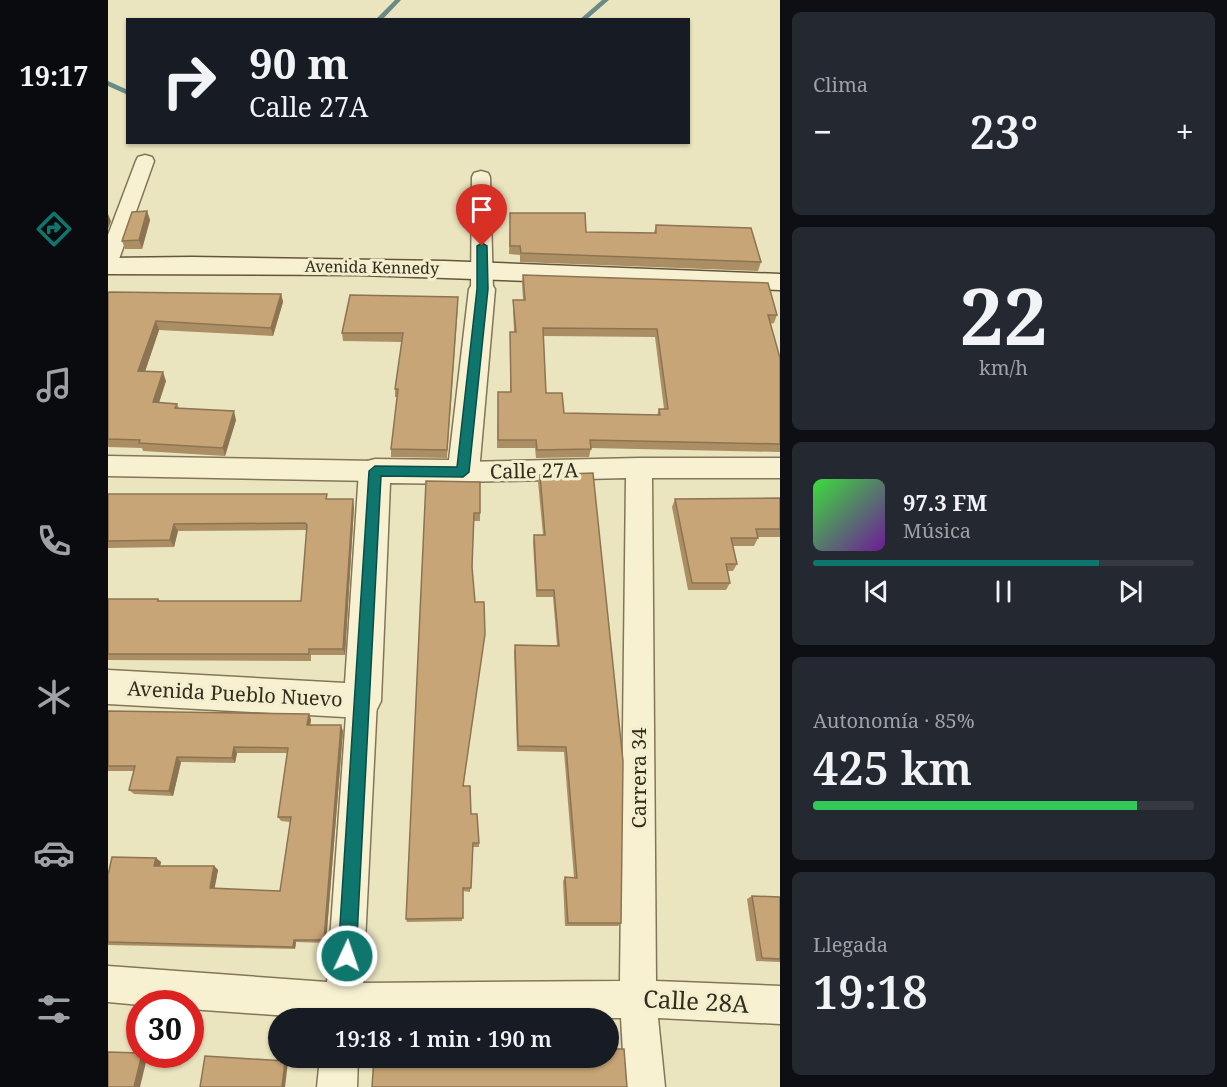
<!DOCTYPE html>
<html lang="es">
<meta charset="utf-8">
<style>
body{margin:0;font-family:"Noto Serif",serif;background:#242831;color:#f1f3f6;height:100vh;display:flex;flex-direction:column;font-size:22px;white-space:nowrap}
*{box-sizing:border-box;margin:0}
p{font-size:20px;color:#9ea1a6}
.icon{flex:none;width:33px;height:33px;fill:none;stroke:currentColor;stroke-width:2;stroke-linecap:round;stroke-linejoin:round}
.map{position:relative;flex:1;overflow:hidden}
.panel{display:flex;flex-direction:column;gap:12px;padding:12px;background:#0d0f14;width:447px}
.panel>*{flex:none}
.hud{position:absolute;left:18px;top:18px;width:564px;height:126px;border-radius:0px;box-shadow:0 2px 4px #0004;background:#171b24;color:#f1f3f6;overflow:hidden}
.speed{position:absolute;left:18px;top:990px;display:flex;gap:12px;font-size:30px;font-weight:700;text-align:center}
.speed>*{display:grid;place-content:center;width:78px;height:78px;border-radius:50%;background:#171b24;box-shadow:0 2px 4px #0004;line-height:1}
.speed .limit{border:9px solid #d22;background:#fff;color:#111}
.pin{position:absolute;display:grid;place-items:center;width:51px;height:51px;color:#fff;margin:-62px -26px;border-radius:50% 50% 50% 0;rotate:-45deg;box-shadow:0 0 6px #0007}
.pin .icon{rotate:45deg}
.me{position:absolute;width:66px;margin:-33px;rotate:3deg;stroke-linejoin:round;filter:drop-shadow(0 0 4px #0008)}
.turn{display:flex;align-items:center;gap:21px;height:126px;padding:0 24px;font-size:27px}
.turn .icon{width:78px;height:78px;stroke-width:2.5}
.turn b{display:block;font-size:42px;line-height:51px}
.big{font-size:45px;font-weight:600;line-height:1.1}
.panel .widget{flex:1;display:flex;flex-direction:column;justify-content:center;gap:9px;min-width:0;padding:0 21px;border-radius:9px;background:#242831}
.panel .dial{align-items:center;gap:0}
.dial b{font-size:78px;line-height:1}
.song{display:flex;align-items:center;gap:18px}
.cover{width:72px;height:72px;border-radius:9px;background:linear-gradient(135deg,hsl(120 70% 55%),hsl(280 70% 35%))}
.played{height:6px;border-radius:3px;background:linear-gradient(90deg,#0f766e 75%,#363941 75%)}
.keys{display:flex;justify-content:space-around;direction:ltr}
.heat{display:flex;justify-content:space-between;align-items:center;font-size:33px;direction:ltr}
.charge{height:9px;border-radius:4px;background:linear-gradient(90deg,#34c759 85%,#363941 0)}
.trip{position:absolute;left:160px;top:1008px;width:351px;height:60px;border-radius:30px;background:#171b24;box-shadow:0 2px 4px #0004;font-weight:600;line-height:60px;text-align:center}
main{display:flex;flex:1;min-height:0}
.tabs{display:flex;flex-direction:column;width:108px;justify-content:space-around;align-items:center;background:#090b0e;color:#9ea1a6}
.tabs .icon{width:42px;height:42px}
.tabs .on{color:#0f766e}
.tabs b{font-size:27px;color:#f1f3f6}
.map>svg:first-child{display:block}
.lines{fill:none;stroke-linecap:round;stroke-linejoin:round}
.stream{fill:#6a8a87;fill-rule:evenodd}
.minor-casing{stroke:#837658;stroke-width:3}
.tertiary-casing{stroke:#837658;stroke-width:3}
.secondary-casing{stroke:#65563b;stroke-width:3}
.minor{fill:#f7f1d1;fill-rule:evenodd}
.tertiary{fill:#f7f1d1;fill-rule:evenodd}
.secondary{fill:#f7f1d1;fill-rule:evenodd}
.wall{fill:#ac8e65;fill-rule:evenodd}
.shaded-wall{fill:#8c7453}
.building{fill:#c8a576;stroke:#8c7453;stroke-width:1.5;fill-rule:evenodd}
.route{fill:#0f766e;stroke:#0a4d48;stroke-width:1.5}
.labels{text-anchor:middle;stroke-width:6;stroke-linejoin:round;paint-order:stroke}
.far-street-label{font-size:16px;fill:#332b1c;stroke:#f3eece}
.street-label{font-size:20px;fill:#332b1c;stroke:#f3eece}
.near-street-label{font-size:24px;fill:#332b1c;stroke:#f3eece}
</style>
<main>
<nav class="tabs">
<b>19:17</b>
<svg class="icon on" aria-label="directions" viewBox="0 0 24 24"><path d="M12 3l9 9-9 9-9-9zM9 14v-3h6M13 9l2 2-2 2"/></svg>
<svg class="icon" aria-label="music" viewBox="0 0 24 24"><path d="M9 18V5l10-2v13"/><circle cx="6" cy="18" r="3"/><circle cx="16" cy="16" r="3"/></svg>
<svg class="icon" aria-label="phone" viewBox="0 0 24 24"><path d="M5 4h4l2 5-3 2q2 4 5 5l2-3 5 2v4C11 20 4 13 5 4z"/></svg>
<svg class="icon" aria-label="climate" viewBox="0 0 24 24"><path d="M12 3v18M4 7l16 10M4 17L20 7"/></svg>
<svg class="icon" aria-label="car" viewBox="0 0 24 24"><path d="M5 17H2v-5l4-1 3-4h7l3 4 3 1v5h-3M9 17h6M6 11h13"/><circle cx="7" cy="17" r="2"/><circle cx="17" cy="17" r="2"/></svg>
<svg class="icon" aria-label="filters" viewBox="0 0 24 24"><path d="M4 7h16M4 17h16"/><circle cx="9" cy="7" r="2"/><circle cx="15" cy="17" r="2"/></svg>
</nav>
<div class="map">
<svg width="672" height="1087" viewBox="0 0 672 1087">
<rect width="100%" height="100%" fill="#ebe5bf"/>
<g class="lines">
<g class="stream">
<path d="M287,0H293L274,20H267Z"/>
<path d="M494,0H501L478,20H471Z"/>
<path d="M0,81L20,90V95L0,86Z"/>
</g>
<g class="minor-casing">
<g id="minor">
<path d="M37,155L44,157L46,161L10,262L7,267L0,269V235L28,161L30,157Z"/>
<path d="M373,171L380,173L382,177L385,289L382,294L374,296L366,294L363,289L364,177L366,173Z"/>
<path d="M0,456L267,461L276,464L280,471L276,478L267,481L0,476Z"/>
<path d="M531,458H672V478H544L548,981L672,986V1024L550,1018L557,1087H517L513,1018H209L82,1009V1004L32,1005L0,1002V966L219,982L239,701L243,691L254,687L265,691L269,701L255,983L512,981L518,478L355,482L346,479L342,472L346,465L355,462Z"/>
<path d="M212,1058H250L249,1087H209Z"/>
</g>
</g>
<g class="tertiary-casing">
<path id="tertiary" d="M374,280L383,283L387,289L371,472L366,481L355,484L282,483L273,701L267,713L254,718L0,704V670L237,683L251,471L256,462L267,459L341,460L361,289L365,283Z"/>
</g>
<g class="secondary-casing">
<path id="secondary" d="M84,257L336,261L672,274V290L252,275L0,274V258Z"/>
</g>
<use href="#minor" class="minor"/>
<use href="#tertiary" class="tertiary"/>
<use href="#secondary" class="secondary"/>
</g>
<g class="wall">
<path d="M39,211L42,220L34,249H17L14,241Z"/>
<path d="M402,213L478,232L546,233L548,225L653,262L650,271L412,262V255L401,254Z"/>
<path d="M415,275L669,315L666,323L662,324L672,358V452L483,448L481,457L428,458L427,448H389L390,392H402V332H406L405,309V300H415L414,283ZM435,336L547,337L556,409H551L549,415L456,413L438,393Z"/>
<path d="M0,293L173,294L175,302L165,336L51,330L37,372L58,381L51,403L69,404L71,408L128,420L117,456L35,451L34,448L0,447Z"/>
<path d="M350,305L339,458L283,457V449L289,397H287V389L294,342L235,341L234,333Z"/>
<path d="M432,475L513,923L510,926H457L455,881L457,877L466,878L456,752L409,751L406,652L407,645H449L445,597H428L425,542L426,535H435L430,482Z"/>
<path d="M318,481L372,513V521H366L356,786L371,843V847H365L362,892L355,891L354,921L299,922L298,919Z"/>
<path d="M0,494L220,499L246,507L237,655H203V661L0,660V599H50L52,601H193L199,530L70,531L66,547L0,548Z"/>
<path d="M672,498V537H650V538L646,546H624L629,564L625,571H619L622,583L618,590H580L564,507L567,499Z"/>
<path d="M0,711L201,714L203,720L202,725L235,731L218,943L188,942L187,949L0,945V875L48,858L53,862L52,866H106L110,870L106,889L172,891L182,822L173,821L170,817L180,753H129L127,763L73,762L65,796L26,794L21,790L26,771H0Z"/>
<path d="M644,896L672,897V962L648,961L639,899Z"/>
</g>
<g class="shaded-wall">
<path d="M39,211L42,220L34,249L31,240Z"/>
<path d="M0,214L3,221L0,229Z"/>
<path d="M173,294L175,302L165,336L163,328Z"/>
<path d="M48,321L51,330L34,380L30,371Z"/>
<path d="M55,372L58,381L48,411L45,402Z"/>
<path d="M126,411L128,420L117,456L115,448Z"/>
<path d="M245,499L246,507L237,655L235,649Z"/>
<path d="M66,524L70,531L66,547L62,540Z"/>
<path d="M201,714L203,720L201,731L199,725Z"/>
<path d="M233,725L235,731L218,943L216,940Z"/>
<path d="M126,747L129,753L127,763L124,758Z"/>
<path d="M69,757L73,762L65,796L61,791Z"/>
<path d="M48,858L53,862L51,870L46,866Z"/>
<path d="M106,866L110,870L106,892L102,888Z"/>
<path d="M186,940L188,942L187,949L185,947Z"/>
<path d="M34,1054H40L32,1087H26Z"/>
<path d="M177,1061L180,1062L177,1087H174Z"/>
</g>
<g class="building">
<path d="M39,211L31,240L14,241L24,212Z"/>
<path d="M402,213H477L478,232L548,233V225L643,228L653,262L413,253L412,246H402Z"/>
<path d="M415,275L660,283L669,315H660L672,358V444L482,440L483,449L429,450L428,440H390V392H403L402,332H408L405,300H417ZM435,328L549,329L560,409H551L552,415L456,413L454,393H438Z"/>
<path d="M1,292L173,294L163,328L48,321L30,371L55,372L45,402L69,404L67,408L126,411L115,448L31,443L32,440L0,439V293Z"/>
<path d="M242,295L350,297L339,450L283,449L290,389H287L295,333H234Z"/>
<path d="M485,473L515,761L513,923H460L457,877L469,878L458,747L410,746L407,645L451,646L446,590H429L426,535H437L432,475Z"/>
<path d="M318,481L372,482V513H366L364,567L367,602H376L377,634L355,786H362L363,814H369L371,843H365L363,888H355V918L298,919Z"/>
<path d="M0,494H219L218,499H245L235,649H201V654H0V599H50V601H193L199,525L197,523L66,524L62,540L0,541Z"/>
<path d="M672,498V529H648L650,538H623L629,564H618L622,583H584L567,499Z"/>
<path d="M0,711L201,714L199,725H233L216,940H186L185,947L0,942V875L4,857L48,858L46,866H106L102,888L172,891L183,817H170L180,748L126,747L124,758L69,757L61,791L21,790L27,766H0Z"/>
<path d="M644,896L672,897V959L654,958Z"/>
<path d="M501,1049H516L519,1087H264L266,1058H501Z"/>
<path d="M0,1052L32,1053V1054H34L26,1087H0Z"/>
<path d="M97,1056L177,1061L174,1087H92Z"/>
</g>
<path class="route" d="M374,243L379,246L380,289L361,472L355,477L273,476L248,956L246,962L239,965L233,962L230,956L261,471L267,466L349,467L369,289V246Z"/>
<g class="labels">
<g class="far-street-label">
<text transform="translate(264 267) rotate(1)" y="6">Avenida Kennedy</text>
</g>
<g class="street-label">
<text transform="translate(426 471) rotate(-1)" y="7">Calle 27A</text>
<text transform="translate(127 694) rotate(3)" y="7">Avenida Pueblo Nuevo</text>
<text transform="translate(531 778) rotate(-90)" y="7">Carrera 34</text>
</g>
<g class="near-street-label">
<text transform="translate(588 1002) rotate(3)" y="8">Calle 28A</text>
</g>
</g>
</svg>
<div class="speed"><div class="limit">30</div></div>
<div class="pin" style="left:374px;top:246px;background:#d93025"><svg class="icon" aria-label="arrive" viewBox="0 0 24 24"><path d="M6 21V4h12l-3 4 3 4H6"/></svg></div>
<svg class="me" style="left:239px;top:956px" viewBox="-20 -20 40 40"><circle r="17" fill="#0f766e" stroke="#fff" stroke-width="3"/><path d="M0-11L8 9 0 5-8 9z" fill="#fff"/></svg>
<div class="trip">19:18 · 1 min · 190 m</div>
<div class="hud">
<div class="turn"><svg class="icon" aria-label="right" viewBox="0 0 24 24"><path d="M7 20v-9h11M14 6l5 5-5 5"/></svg><div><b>90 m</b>Calle 27A</div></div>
</div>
</div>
<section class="panel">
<div class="widget"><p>Clima</p>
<div class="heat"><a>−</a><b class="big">23°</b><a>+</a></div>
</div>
<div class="widget dial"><b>22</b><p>km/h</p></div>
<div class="widget">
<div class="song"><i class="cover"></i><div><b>97.3 FM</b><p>Música</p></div></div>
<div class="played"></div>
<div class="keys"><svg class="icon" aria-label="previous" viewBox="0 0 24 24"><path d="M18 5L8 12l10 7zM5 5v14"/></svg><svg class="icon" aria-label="pause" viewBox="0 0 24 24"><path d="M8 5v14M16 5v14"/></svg><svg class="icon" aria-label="next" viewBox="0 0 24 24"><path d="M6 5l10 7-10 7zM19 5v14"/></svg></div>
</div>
<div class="widget"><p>Autonomía · 85%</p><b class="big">425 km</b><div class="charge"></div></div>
<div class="widget"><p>Llegada</p><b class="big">19:18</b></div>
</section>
</main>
